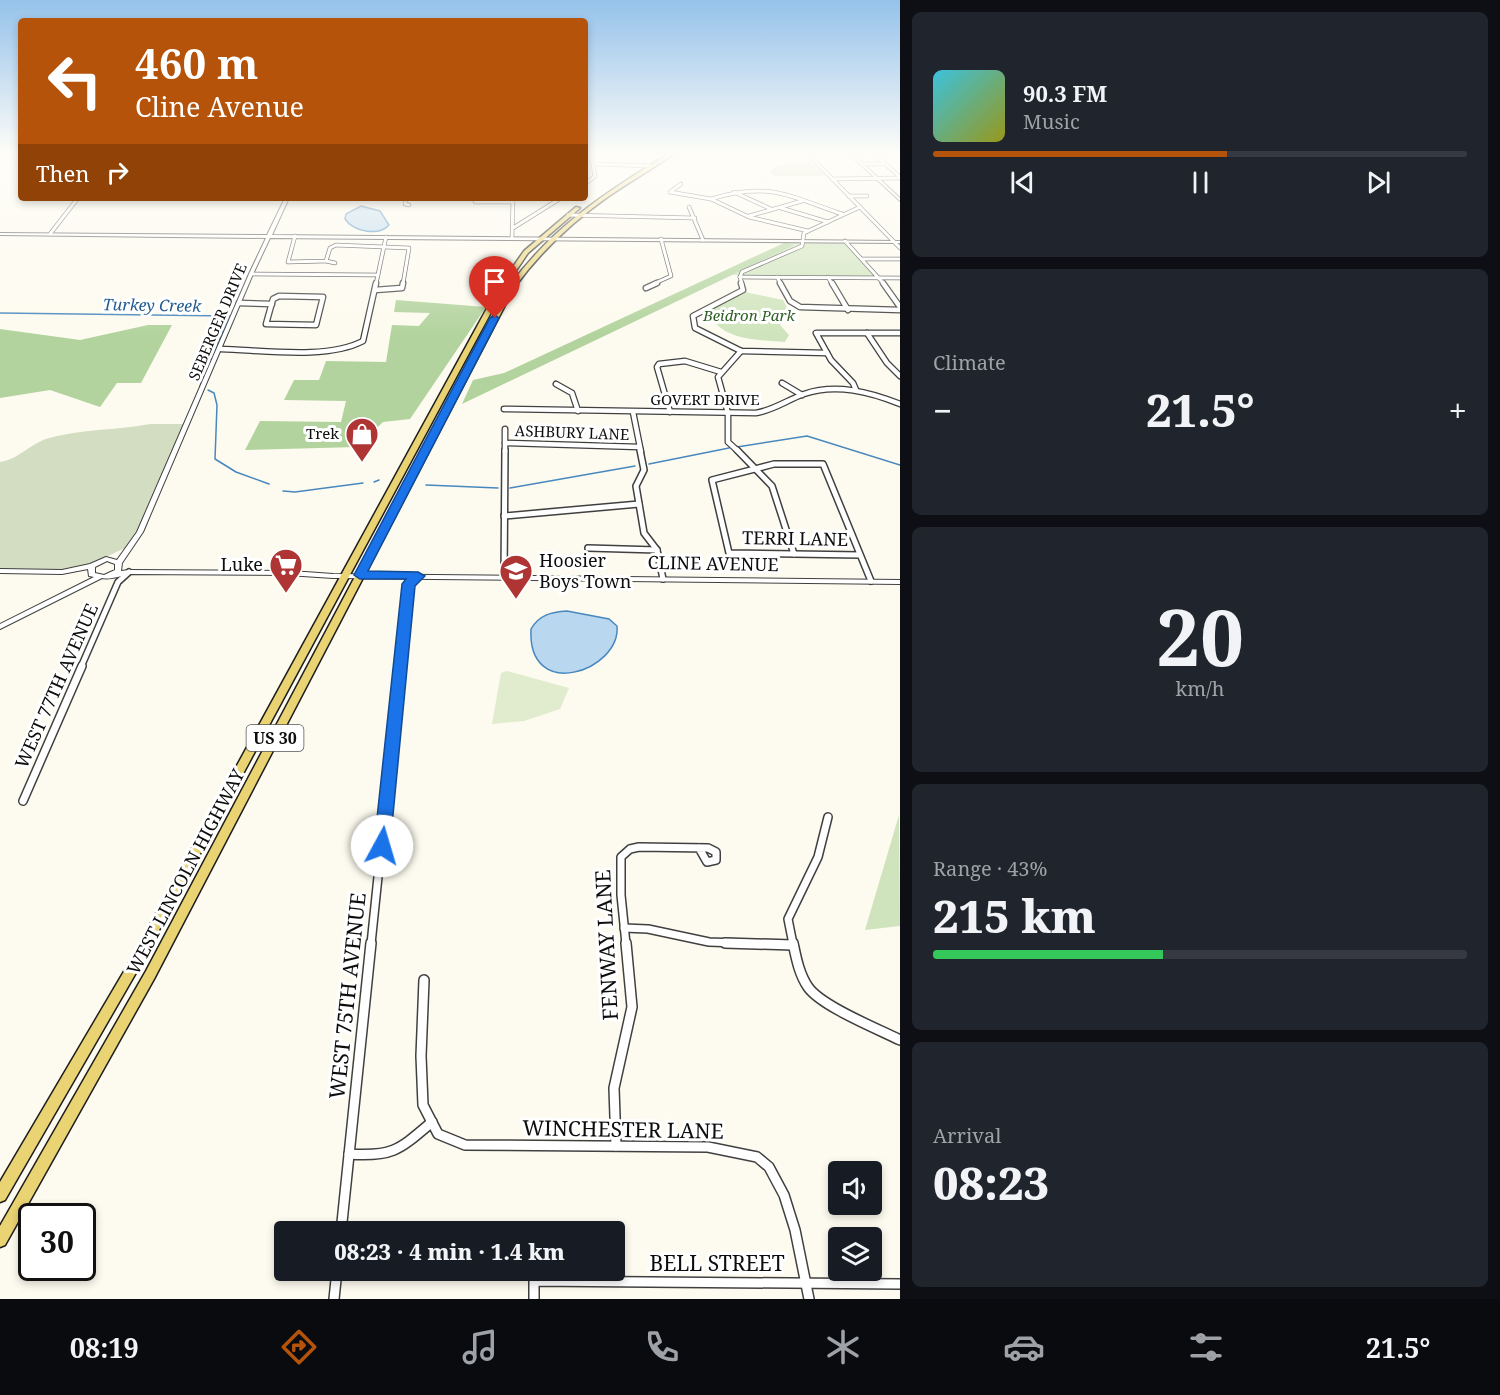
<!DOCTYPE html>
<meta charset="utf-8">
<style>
body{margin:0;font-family:"Noto Serif",serif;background:#20242c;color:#f1f3f6;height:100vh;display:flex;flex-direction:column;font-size:22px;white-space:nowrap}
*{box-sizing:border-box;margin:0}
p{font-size:20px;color:#9ea1a6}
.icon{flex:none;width:33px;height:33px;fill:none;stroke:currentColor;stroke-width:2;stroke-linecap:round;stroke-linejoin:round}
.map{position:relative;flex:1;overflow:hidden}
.side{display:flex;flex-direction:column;gap:12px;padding:12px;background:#0d0f14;width:600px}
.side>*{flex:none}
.guide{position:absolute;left:18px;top:18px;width:570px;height:183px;border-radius:6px;box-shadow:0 3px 9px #0003;background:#b45309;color:#fff;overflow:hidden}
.tools{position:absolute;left:828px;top:1161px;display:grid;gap:12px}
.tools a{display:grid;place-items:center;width:54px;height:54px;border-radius:6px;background:#171b24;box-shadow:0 3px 9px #0003;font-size:30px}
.speed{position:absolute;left:18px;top:1203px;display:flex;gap:12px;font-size:30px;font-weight:700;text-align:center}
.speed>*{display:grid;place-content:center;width:78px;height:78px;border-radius:50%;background:#171b24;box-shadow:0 3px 9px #0003;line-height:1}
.speed .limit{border:3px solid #111;border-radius:9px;background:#fff;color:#111}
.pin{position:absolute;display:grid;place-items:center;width:51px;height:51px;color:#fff;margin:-62px -26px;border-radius:50% 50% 50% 0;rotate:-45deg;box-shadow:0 0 6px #0007}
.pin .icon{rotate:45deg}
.me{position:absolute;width:66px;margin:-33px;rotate:6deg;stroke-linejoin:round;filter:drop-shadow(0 0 4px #0008)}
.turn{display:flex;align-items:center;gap:21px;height:126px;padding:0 18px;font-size:27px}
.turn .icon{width:78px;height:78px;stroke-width:2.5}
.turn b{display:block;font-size:42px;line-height:51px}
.then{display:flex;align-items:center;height:57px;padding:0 18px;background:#0003;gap:12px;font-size:22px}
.big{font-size:45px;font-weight:800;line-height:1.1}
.side .card{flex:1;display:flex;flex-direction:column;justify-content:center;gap:9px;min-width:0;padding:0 21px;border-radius:9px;background:#20242c}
.side .dial{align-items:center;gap:0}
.dial b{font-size:78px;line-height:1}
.song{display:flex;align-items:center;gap:18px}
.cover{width:72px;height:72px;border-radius:9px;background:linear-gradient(135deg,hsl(190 70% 55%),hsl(60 70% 35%))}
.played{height:6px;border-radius:3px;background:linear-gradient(90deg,#b45309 55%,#363941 55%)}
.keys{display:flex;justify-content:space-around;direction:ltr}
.heat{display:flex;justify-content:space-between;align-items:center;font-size:33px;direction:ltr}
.charge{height:9px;border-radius:4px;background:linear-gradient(90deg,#34c759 43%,#363941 0)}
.trip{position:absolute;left:274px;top:1221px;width:351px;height:60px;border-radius:6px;background:#171b24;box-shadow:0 3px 9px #0003;font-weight:800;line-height:60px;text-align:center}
.tabs{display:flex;height:96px;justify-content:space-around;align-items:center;background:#090b0e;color:#9ea1a6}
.tabs .icon{width:42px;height:42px}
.tabs .current{color:#b45309}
.tabs b{font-size:27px;color:#f1f3f6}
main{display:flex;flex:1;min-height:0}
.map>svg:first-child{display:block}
.green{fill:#cfe4bc}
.forest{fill:#b2d39d}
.cemetery{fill:#d3ddc2}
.pitch{fill:#e0eccd}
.water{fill:#b9d8ef;stroke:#4888be;stroke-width:1.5}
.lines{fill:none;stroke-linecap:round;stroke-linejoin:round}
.stream{stroke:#4888be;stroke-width:1.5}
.minor-far4-casing{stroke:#404040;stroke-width:4.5}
.minor-far3-casing{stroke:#404040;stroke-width:7}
.minor-far2-casing{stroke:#404040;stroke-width:8}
.minor-far1-casing{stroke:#404040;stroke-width:10}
.minor-casing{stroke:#404040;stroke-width:12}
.tertiary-casing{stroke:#404040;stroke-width:2}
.primary-casing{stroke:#1e1e1e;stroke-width:3}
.minor-far4{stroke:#fff;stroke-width:3}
.minor-far3{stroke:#fff;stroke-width:4.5}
.minor-far2{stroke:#fff;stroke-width:5}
.minor-far1{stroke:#fff;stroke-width:7}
.minor{stroke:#fff;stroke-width:9}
.tertiary{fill:#fff;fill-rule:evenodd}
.primary{fill:#ead372;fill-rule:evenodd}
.route{fill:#1a73e8;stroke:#114b97;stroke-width:1.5}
.labels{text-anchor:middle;stroke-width:6;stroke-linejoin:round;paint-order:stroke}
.far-park-label{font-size:15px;font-style:italic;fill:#2d5e24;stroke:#fff}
.far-street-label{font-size:15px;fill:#0d0d0d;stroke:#fff}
.far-poi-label{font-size:15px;fill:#0d0d0d;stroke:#fff;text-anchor:end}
.far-water-label{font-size:16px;font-style:italic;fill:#245b91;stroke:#fff}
.shield{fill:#fff;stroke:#565656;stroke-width:1.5}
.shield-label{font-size:16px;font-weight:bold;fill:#0d0d0d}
.street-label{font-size:18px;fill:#0d0d0d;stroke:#fff}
.poi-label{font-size:18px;fill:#0d0d0d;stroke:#fff;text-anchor:start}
.near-street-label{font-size:21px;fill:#0d0d0d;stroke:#fff}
</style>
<main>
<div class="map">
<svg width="900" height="1299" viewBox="0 0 900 1299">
<rect width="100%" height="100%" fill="#fdfbef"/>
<g class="green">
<path d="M786,242H843L874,276L732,275L795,245Z"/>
<path d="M745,292L783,300L792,317L780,325L789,335L785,342C763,340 733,341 716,324C711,319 711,315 704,311Z"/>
<path d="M899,815L900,926L865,930Z"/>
</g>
<g class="forest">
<path d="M786,242L795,245L462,404L473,380L504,373Z"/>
<path d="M396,300L486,307L410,419L383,422L357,447L245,450L260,421L341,422L346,401L284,400L294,380H319L326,361L386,362L392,325L419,326L430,313L394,312Z"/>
<path d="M148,325H172L141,383H117L100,407L50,390L0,398V329L80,340Z"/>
</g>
<g class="cemetery">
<path d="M789,161L800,163L810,161L825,176H773L770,171L779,165L791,164Z"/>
<path d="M150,424H186L135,539L125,548L91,564L70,569H0V462C20,459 32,441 53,437C84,429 118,430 150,424Z"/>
</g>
<path class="pitch" d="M507,671L569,688L560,709L524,721L492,724L501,673Z"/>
<g class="water">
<path d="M361,206L380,211L389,225C378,237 353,231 345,219L346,214Z"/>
<path d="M567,611L609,619L617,626C621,671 527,703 531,629C539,615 551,612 567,611Z"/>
</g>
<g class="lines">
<g class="stream">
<path d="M0,313L229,316L200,386"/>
<path d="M208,390L214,393L217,405L215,459L236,472L269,484"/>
<path d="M737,447L807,436L900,465"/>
<path d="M649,464L729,448"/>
<path d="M374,482L379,480"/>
<path d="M426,485L498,488"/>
<path d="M510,488L635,466"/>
<path d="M283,491L295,492L363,483"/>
</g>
<g class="minor-far4-casing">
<g id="minor-far4">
<path d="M807,153L900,248"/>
<path d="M873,153L900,177"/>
<path d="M593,164L652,166"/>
<path d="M861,164H884"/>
<path d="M832,179L900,178"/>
<path d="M585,184L595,176L591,153"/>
<path d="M670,192L711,199L749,217L808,231"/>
<path d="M670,192L681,184"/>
<path d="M734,192L771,209"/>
<path d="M849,196H867"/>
<path d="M406,198L405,204L409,205"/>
<path d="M475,198V202H512"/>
<path d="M711,199C768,181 789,196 842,214"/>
<path d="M689,207L703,240"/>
<path d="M781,208L828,222"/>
<path d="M568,215L695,218"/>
<path d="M749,216L802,201"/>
<path d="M513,228L561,198"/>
<path d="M50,234L78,198"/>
<path d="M295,236L288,262L326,261L330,248L336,245L409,248L403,284"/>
<path d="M512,238L513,198"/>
<path d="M845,241L884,284"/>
<path d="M862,259H900"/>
<path d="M326,261L335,263"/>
<path d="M251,274L378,275"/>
<path d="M740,277L742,284"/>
<path d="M740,277L900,278"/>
<path d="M740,277L742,272L802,246L804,233L860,207"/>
<path d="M777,277L781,284"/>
<path d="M828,277L832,284"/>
<path d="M376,284L386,237"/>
<path d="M653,284L671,276L661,239"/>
</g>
</g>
<g class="minor-far3-casing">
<g id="minor-far3">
<path d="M741,283L743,290L693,316L695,328L741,351L827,353"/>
<path d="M780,283L790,301L800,307L900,310"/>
<path d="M832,283L848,310"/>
<path d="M883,283L900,307"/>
<path d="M646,288L657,283"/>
<path d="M375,290L402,288L403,283"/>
<path d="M279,296L323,297L316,325L266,324L273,299Z"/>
<path d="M239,303L272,304"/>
<path d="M867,333L887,363L900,376"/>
<path d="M221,349C262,350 327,360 363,341L376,283"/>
<path d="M782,383L802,395"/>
<path d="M556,384L572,393L578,411"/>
<path d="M856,390L853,383L831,360L816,333H900"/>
<path d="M504,409L756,413C774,410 787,400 804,394C836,383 870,392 900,404"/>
<path d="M633,412L641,452"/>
<path d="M670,412L657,367L659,364L685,361L721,372"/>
<path d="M505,443L639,447"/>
<path d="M505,452V429"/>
<path d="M739,452L728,442V413L718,377L741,351"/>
</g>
</g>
<g class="minor-far2-casing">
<g id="minor-far2">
<path d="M640,450L644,470L636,486L644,533L657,550L663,579"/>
<path d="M737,450L772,486L794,554"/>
<path d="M504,516L639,504"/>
<path d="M588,548L657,550"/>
<path d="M860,555L729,553L712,480L774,464H823L871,581"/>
<path d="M504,577L505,450"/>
<path d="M81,667L118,582L129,572"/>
<path d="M400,667L409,584L418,576"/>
</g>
</g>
<g class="minor-far1-casing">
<g id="minor-far1">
<path d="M23,801L82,666"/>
<path d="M624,928L648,929L709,942L767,944"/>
<path d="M371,944L400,666"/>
<path d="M626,944L621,895V857L630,849L639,847L708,848L716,852V860L707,862L699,848"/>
<path d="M793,944L788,919L818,857L828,817"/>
</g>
</g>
<g class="minor-casing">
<g id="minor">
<path d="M725,943L793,945"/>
<path d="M793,943C796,957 799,974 808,987C821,1006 878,1029 900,1040"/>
<path d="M424,980L421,1056L423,1105L438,1134L465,1145L708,1147L757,1157L769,1167L784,1195L795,1230L809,1299"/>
<path d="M616,1146L614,1088L632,1007L626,943"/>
<path d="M349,1154C393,1157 399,1150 432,1122"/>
<path d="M341,1232L371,943"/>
<path d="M334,1299L337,1270"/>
<path d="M534,1299V1281L900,1284"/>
</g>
</g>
<g class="tertiary-casing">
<g id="tertiary">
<path d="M848,153H852L900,198V201Z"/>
<path d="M285,198H289L272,235L900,241V243L270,238L253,274L143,532L122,563L121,571L129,570L291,571L333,574L900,580V584L333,578L287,575L129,574C120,576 110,580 102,578L0,629V624L94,577L89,576L88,569L62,574L0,573V569L62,570L90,564L106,557L117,560L137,532L249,274L266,238L0,235V233L267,235ZM107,561L115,564V570L104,575L95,573V567Z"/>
</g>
</g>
<g class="primary-casing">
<g id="primary">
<path d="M670,153H675C654,168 631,181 609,196C572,222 540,252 514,288L154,979L5,1245L0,1247V1226L146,971L508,288C552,227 606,192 670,153Z"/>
<path d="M576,207L580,208L528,253L503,290L137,971L5,1200L0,1202V1182L129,963L497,290L524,251Z"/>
</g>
</g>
<use href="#minor-far4" class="minor-far4"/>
<use href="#minor-far3" class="minor-far3"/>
<use href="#minor-far2" class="minor-far2"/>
<use href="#minor-far1" class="minor-far1"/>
<use href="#minor" class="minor"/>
<use href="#tertiary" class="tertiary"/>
<use href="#primary" class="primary"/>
</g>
<linearGradient id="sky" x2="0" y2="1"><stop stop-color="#95c2eb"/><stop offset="0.46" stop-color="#fefdf8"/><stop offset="1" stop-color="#fefdf8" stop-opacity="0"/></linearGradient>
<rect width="900" height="335" fill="url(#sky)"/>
<path class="route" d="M495,315L499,318L368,571L418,572L425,576L415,586L390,846L388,850H376L374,846L402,584L406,579H360L354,575L490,318Z"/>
<defs>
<g id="shop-pin" transform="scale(1.725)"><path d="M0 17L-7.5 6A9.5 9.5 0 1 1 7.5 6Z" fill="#ae3534" stroke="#fff"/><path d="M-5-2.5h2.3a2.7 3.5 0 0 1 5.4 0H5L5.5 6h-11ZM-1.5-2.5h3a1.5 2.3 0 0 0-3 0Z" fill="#fff"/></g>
<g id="supermarket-pin" transform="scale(1.725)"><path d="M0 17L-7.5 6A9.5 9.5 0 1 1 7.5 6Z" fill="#ae3534" stroke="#fff"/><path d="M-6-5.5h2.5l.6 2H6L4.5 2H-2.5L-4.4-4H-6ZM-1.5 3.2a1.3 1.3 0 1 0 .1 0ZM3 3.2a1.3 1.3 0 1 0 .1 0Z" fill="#fff"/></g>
<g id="school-pin" transform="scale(1.725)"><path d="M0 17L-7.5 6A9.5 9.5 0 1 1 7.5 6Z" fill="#ae3534" stroke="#fff"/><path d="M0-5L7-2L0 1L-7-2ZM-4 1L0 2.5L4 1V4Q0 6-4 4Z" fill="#fff"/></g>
</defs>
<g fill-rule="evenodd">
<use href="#shop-pin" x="362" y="434"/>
<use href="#supermarket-pin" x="286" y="565"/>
<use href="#school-pin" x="516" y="571"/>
</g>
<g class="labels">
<g class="far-park-label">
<text x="749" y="321">Beidron Park</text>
</g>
<g class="far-street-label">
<text transform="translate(218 322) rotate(-67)" y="5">SEBERGER DRIVE</text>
<text x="705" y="405">GOVERT DRIVE</text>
<text transform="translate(572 433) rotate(2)" y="5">ASHBURY LANE</text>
</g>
<g class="far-poi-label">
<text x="339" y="439">Trek</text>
</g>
<g class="far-water-label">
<text transform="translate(152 305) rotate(1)" y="6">Turkey Creek</text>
</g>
<rect class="shield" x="246.5" y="725" width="57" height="26" rx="4.5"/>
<g class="shield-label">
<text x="275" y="744">US 30</text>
</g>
<g class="street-label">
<text transform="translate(795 539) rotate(1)" y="6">TERRI LANE</text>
<text transform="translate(713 564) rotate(1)" y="6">CLINE AVENUE</text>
<text transform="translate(57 686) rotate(-66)" y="6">WEST 77TH AVENUE</text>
<text transform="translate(186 872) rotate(-62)" y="6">WEST LINCOLN HIGHWAY</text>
</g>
<g class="poi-label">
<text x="539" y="567">Hoosier<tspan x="539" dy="21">Boys Town</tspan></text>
<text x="263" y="571" text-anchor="end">Luke</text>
</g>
<g class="near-street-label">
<text transform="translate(607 945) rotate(-93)" y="7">FENWAY LANE</text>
<text transform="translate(348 996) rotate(-84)" y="7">WEST 75TH AVENUE</text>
<text transform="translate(623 1130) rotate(1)" y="7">WINCHESTER LANE</text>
<text x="717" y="1271">BELL STREET</text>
</g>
</g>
</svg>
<div class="tools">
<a><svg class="icon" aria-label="sound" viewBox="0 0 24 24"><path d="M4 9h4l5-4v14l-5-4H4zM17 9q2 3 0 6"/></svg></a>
<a><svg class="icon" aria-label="layers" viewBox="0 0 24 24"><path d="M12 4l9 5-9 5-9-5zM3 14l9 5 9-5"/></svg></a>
</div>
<div class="speed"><div class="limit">30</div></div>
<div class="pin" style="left:495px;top:318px;background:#d93025"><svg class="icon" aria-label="arrive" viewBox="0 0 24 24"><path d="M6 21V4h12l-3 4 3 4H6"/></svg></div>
<svg class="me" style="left:382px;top:846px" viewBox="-20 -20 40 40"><circle r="19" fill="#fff"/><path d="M0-13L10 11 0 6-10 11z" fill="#1a73e8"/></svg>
<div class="trip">08:23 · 4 min · 1.4 km</div>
<div class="guide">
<div class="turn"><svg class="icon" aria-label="left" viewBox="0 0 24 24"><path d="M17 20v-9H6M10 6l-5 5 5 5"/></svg><div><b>460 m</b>Cline Avenue</div></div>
<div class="then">Then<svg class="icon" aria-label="right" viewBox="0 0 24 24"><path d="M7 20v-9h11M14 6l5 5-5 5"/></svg></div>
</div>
</div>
<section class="side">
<div class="card">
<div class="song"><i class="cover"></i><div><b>90.3 FM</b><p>Music</p></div></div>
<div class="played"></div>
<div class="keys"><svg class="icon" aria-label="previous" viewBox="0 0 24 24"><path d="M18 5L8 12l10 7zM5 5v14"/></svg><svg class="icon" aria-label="pause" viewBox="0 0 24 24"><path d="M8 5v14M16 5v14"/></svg><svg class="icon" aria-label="next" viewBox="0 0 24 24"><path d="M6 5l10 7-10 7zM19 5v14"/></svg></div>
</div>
<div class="card"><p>Climate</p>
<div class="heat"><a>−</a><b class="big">21.5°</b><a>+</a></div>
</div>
<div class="card dial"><b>20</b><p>km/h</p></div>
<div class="card"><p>Range · 43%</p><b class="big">215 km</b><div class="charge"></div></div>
<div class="card"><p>Arrival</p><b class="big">08:23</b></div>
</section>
</main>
<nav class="tabs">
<b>08:19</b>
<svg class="icon current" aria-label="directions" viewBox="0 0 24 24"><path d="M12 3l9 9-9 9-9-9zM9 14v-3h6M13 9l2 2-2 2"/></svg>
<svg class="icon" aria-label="music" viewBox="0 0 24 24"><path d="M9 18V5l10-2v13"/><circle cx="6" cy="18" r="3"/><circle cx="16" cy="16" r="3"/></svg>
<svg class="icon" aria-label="phone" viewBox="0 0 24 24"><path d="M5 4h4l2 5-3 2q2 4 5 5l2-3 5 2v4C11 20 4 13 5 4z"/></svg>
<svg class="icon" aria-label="climate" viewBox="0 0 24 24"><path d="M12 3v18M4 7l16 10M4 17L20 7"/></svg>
<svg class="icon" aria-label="car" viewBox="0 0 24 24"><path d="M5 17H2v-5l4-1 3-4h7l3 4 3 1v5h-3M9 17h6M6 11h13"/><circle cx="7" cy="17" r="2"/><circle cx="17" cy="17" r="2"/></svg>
<svg class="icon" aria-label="filters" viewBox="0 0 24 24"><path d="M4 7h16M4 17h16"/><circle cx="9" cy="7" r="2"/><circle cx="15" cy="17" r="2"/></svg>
<b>21.5°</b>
</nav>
